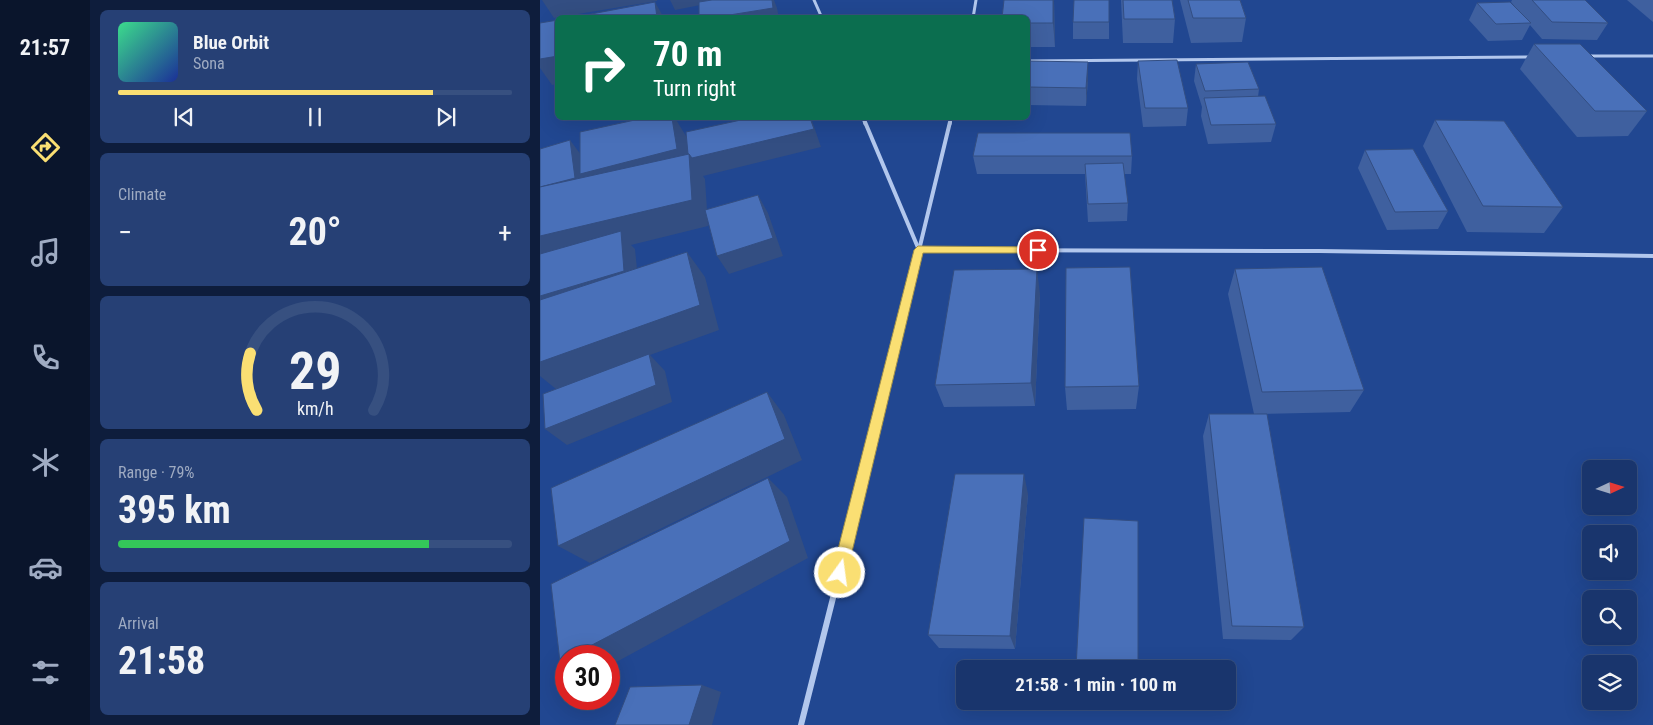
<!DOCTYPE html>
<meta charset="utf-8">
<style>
body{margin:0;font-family:"Roboto Condensed",sans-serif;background:#264075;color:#f1f3f6;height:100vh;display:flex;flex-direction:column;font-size:19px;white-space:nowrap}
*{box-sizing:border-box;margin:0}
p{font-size:16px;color:#9fabc2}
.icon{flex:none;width:28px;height:28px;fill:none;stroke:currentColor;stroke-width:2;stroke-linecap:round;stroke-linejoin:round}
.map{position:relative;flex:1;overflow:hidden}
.side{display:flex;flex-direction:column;gap:10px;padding:10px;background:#0e1d3c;width:450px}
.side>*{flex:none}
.hud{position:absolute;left:15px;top:15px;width:475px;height:105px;border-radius:8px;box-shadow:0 5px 20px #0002,0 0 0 1px #375080;background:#0b6e4f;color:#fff;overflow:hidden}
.needle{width:32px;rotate:86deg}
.fabs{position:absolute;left:1042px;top:460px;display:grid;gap:10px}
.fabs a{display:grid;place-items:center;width:55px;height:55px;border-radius:8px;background:#19356d;box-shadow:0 5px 20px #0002,0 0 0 1px #375080;font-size:25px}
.speed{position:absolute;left:15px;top:645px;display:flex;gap:10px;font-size:25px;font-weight:700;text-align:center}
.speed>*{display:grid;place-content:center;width:65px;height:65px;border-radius:50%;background:#19356d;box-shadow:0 5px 20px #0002,0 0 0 1px #375080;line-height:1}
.speed .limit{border:8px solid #d22;background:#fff;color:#111}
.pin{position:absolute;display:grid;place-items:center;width:42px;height:42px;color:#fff;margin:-21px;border:2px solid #fff;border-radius:50%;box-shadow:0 1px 5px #0007}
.me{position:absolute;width:55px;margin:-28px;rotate:14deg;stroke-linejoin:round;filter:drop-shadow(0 0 4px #0008)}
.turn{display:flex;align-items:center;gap:18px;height:105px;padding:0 15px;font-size:22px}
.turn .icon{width:65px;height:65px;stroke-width:2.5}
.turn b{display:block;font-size:35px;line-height:42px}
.big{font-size:38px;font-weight:700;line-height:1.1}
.side .card{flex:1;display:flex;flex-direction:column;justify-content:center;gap:8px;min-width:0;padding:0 18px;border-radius:8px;background:#264075}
.side .dial{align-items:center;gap:0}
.dial svg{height:130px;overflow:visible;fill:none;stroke:#375080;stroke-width:7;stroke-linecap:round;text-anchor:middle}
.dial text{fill:#f1f3f6;stroke:none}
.song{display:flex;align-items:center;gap:15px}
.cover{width:60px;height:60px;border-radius:8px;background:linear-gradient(135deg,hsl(150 70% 55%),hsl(230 70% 35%))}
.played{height:5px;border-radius:2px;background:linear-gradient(90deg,#fadf73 80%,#375080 80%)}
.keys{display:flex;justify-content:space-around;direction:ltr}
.heat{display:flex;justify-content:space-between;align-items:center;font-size:28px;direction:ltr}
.charge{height:8px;border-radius:4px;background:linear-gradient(90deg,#34c759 79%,#375080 0)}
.trip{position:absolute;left:416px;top:660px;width:280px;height:50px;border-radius:8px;background:#19356d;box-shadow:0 5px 20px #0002,0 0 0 1px #375080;font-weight:700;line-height:50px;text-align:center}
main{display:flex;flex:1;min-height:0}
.tabs{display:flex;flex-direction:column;width:90px;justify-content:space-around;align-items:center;background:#0a152c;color:#9fabc2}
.tabs .icon{width:35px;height:35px}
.tabs .current{color:#fadf73}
.tabs b{font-size:22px;color:#f1f3f6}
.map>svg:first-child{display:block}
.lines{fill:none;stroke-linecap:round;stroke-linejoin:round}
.minor-far3{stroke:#b2c7ed;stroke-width:3}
.minor-far2{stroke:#b2c7ed;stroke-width:4}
.minor-far1{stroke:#b2c7ed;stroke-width:5}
.minor{stroke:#b2c7ed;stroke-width:6}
.wall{fill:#3f609f}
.shaded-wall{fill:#334e82}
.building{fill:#4970b9;stroke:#334e82}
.route{fill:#fadf73;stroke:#a2914b}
</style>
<main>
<nav class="tabs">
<b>21:57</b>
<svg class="icon current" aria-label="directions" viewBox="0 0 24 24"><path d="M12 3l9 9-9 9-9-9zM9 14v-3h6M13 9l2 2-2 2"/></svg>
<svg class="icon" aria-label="music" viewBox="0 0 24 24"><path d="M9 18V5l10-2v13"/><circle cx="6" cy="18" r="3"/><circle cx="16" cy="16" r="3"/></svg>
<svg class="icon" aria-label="phone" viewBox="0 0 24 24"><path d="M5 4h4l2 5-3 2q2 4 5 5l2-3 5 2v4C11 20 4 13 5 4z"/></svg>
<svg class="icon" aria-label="climate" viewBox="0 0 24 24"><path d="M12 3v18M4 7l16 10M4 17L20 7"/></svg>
<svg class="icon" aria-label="car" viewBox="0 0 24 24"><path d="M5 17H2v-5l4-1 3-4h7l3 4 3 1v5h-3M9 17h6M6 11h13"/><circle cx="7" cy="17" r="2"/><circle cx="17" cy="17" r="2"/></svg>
<svg class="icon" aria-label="filters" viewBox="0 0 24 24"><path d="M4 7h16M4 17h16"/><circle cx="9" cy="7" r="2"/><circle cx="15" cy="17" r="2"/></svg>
</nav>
<section class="side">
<div class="card">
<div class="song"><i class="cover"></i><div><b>Blue Orbit</b><p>Sona</p></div></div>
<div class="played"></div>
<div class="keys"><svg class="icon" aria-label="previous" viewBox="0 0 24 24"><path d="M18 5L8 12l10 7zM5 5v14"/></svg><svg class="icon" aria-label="pause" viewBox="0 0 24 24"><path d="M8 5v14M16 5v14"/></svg><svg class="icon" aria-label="next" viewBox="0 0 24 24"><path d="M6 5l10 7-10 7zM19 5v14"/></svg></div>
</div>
<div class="card"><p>Climate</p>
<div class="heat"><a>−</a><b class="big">20°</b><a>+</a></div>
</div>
<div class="card dial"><svg viewBox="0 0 100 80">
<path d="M14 69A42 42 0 1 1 86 69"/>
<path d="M14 69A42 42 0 0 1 10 34" stroke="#fadf73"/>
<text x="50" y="56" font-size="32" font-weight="700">29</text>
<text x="50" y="72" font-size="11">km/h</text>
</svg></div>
<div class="card"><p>Range · 79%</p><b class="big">395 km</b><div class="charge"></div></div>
<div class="card"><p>Arrival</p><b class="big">21:58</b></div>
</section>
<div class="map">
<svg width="1113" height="725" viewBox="0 0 1113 725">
<rect width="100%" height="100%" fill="#214791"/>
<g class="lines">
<g class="minor-far3">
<path d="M274,0L282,18"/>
<path d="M433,18L436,0"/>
<path d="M1048,56H1113"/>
<path d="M488,61L992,57"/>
<path d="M323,118L325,124"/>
<path d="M410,124L411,118"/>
</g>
<g class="minor-far2">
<path d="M325,122L379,250L779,251L1113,256"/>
<path d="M372,279L410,122"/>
</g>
<path class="minor-far1" d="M324,476L372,278"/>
<path class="minor" d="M261,725L324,475"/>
</g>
<g class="wall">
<path d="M514,0L515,47H488V18Z"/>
<path d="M569,0V39H533V22Z"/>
<path d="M581,0H632L635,19L633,43H583Z"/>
<path d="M640,0H700L706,18L702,42L651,43Z"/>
<path d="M972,0H1045L1068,23L1057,40L1002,39L990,25L982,40L948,41L929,20L937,3L976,8L971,2Z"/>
<path d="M1087,0H1113V22Z"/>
<path d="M994,44L1107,111L1088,136L1037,137L980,69Z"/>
<path d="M488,61L548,80L546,106L488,105Z"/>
<path d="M598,61L648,108L646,126L603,127L597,79Z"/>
<path d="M656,64L719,89L718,97L736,124L731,142L668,144L661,116L662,107L654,81Z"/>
<path d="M895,120L1023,207L1004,233L927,232L883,146Z"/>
<path d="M825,150L908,211L898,229L847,230L818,168Z"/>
<path d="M433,156H592L591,174H584L588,203L587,221L548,222L545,174H437Z"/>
<path d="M695,269L824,390L810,412L714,414L764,627L751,640L683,639L663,436L669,414H714L688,294Z"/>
<path d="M500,294L495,406L404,407L395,385Z"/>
<path d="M599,386L596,409L527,410L525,387Z"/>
<path d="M488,494L475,649L399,648L388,635Z"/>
</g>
<g class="shaded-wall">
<path d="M2,0H117V1L14,18Z"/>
<path d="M130,0H186L135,10Z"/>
<path d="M232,0H234L237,8L239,18H171Z"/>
<path d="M513,0H514L515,47L513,23Z"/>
<path d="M115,2L124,18H117Z"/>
<path d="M18,56V84L12,85L0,68V59Z"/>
<path d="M548,62V80L546,106V88Z"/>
<path d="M132,118H135L146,136L271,118L281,147L163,176L165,179L168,226L91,245L95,249L99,289L0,320V236L3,210L30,140L44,159Z"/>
<path d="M218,195L228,213L243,256L189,274L177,256Z"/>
<path d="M147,252L165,277L179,330L110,355L125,371L132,402L27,445L5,429L16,389L0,376V362Z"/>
<path d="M497,269L500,294L495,406L491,383Z"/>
<path d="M227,392L244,415L262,460L50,563L18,546Z"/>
<path d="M484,474L488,494L475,649L470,636Z"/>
<path d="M228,478L247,497L268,558L69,666V656H31Z"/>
<path d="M26,659V664L20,662Z"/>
<path d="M162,685L181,692L172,725H149Z"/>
</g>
<g class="building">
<path d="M172,0H232L233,8L171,18H159V2Z"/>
<path d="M464,0H513V23H488V18H462Z"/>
<path d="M534,0H569V22H533Z"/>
<path d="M583,0H632L635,19H584Z"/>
<path d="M648,0H700L706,18H653Z"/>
<path d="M992,0H1045L1068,23L1012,22Z"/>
<path d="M115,2L117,18H30Z"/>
<path d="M970,2L991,23L956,24L937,3Z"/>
<path d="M18,20V56L0,59V23Z"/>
<path d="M994,44H1040L1107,111H1055Z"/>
<path d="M637,60L648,108H605L598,61Z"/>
<path d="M488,61L548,62L546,88L488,87Z"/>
<path d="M708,62L719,89L665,91L656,64Z"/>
<path d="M725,96L736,124L671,125L664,98Z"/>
<path d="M104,118H132L137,149L40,174V132Z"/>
<path d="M210,118H270L274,129L152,158L149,154H148L146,132Z"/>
<path d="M895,120L964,121L1023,207L943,206Z"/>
<path d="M438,133H590L592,156H433Z"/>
<path d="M30,140L35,178L0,187V149Z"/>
<path d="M873,149L908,211L855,212L825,150Z"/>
<path d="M149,154L152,200L0,236V187Z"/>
<path d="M583,163L588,203L548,204L545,164Z"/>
<path d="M218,195L233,238L177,256L165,210Z"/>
<path d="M81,231L84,271L0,296V254Z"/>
<path d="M147,252L160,305L0,362V300Z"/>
<path d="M590,267L599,386L525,387L526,268Z"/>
<path d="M782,267L824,390L722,392L695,269Z"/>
<path d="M497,269L491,383L395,385L414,270Z"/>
<path d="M109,354L116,385L5,429L3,394Z"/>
<path d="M227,392L245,439L18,546L11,488Z"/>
<path d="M669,414H727L764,627L692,626Z"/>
<path d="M415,474H484L470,636L388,635Z"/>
<path d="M228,478L250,541L31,656H26V659L20,662L11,584Z"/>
<path d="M544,518L598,521V669L536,668Z"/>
<path d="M162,685L149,725H75L90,687Z"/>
</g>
<path class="route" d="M378,246L498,247L503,250L498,253H383L307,573L305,578L300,580L294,578L292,573L374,250Z"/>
</svg>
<div class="fabs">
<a><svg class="needle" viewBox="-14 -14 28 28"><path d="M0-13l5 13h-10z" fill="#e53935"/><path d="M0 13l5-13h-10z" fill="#9fabc2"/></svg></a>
<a><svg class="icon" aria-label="sound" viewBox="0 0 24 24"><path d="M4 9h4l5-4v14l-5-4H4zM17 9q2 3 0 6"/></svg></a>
<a><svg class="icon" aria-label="search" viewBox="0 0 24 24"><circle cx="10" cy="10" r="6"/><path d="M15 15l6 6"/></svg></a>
<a><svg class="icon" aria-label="layers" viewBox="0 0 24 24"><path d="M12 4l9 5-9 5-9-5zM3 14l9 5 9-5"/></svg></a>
</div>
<div class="speed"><div class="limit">30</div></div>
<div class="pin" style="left:498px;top:250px;background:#d93025"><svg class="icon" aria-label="arrive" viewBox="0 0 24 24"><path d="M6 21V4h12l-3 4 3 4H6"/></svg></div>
<svg class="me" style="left:300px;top:573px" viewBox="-20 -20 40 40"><circle r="17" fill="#fadf73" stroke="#fff" stroke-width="3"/><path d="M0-11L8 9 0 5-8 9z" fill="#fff"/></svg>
<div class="trip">21:58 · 1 min · 100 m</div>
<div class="hud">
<div class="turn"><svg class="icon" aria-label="right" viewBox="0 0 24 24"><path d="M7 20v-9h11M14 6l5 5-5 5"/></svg><div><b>70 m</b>Turn right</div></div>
</div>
</div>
</main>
